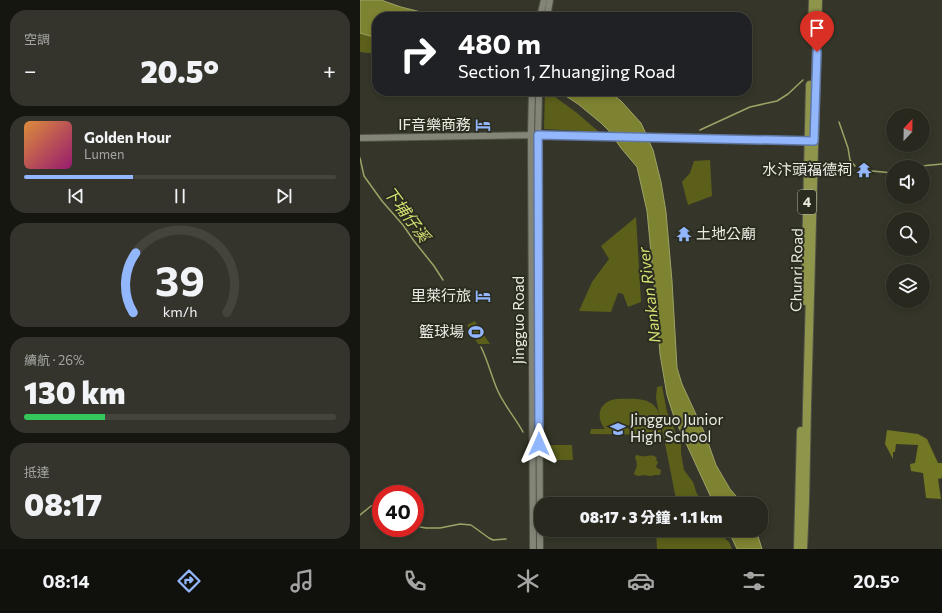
<!DOCTYPE html>
<html lang="zh-TW">
<meta charset="utf-8">
<style>
body{margin:0;font-family:Commissioner,"Noto Sans TC",sans-serif;background:#34342c;color:#f1f3f6;height:100vh;display:flex;flex-direction:column;font-size:15px;white-space:nowrap}
*{box-sizing:border-box;margin:0}
p{font-size:13px;color:#a5a6a4}
.icon{flex:none;width:22px;height:22px;fill:none;stroke:currentColor;stroke-width:2;stroke-linecap:round;stroke-linejoin:round}
.map{position:relative;flex:1;overflow:hidden}
.side{display:flex;flex-direction:column;gap:10px;padding:10px;background:#161611;width:360px}
.side>*{flex:none}
.banner{position:absolute;left:12px;top:12px;width:380px;height:84px;border-radius:16px;box-shadow:0 2px 6px #0003,0 0 0 1px #44443d;background:#202124;color:#fff;overflow:hidden}
.needle{width:26px;rotate:22deg}
.tools{position:absolute;left:526px;top:108px;display:grid;gap:8px}
.tools a{display:grid;place-items:center;width:44px;height:44px;border-radius:50%;background:#28281f;box-shadow:0 2px 6px #0003,0 0 0 1px #44443d;font-size:20px}
.speed{position:absolute;left:12px;top:485px;display:flex;gap:8px;font-size:20px;font-weight:700;text-align:center}
.speed>*{display:grid;place-content:center;width:52px;height:52px;border-radius:50%;background:#28281f;box-shadow:0 2px 6px #0003,0 0 0 1px #44443d;line-height:1}
.speed .limit{border:6px solid #d22;background:#fff;color:#111}
.pin{position:absolute;display:grid;place-items:center;width:34px;height:34px;color:#fff;margin:-41px -17px;border-radius:50% 50% 50% 0;rotate:-45deg;box-shadow:0 0 4px #0007}
.pin .icon{rotate:45deg}
.me{position:absolute;width:44px;margin:-22px;rotate:0deg;stroke-linejoin:round;filter:drop-shadow(0 0 3px #0008)}
.turn{display:flex;align-items:center;gap:14px;height:84px;padding:0 20px;font-size:18px}
.turn .icon{width:52px;height:52px;stroke-width:2.5}
.turn b{display:block;font-size:28px;line-height:34px}
.big{font-size:30px;font-weight:800;line-height:1.1}
.side .tile{flex:1;display:flex;flex-direction:column;justify-content:center;gap:6px;min-width:0;padding:0 14px;border-radius:16px;background:#34342c}
.side .dial{align-items:center;gap:0}
.dial svg{height:104px;overflow:visible;fill:none;stroke:#44443d;stroke-width:7;stroke-linecap:round;text-anchor:middle}
.dial text{fill:#f1f3f6;stroke:none}
.song{display:flex;align-items:center;gap:12px}
.cover{width:48px;height:48px;border-radius:6px;background:linear-gradient(135deg,hsl(30 70% 55%),hsl(320 70% 35%))}
.played{height:4px;border-radius:2px;background:linear-gradient(90deg,#93b7fd 35%,#44443d 35%)}
.keys{display:flex;justify-content:space-around;direction:ltr}
.heat{display:flex;justify-content:space-between;align-items:center;font-size:22px;direction:ltr}
.charge{height:6px;border-radius:3px;background:linear-gradient(90deg,#34c759 26%,#44443d 0)}
.trip{position:absolute;left:174px;top:497px;width:234px;height:40px;border-radius:16px;background:#28281f;box-shadow:0 2px 6px #0003,0 0 0 1px #44443d;font-weight:800;line-height:40px;text-align:center}
.tabs{display:flex;height:64px;justify-content:space-around;align-items:center;background:#10100c;color:#a5a6a4}
.tabs .icon{width:28px;height:28px}
.tabs .current{color:#93b7fd}
.tabs b{font-size:18px;color:#f1f3f6}
main{display:flex;flex:1;min-height:0}
.map>svg:first-child{display:block}
.green{fill:#5b5f1a}
.forest{fill:#727724}
.water{fill:#7d8331;stroke:#9ea266}
.lines{fill:none;stroke-linecap:round;stroke-linejoin:round}
.stream{stroke:#9ea266;stroke-width:1.5}
.tertiary-casing{stroke:#525348;stroke-width:8}
.primary-casing{stroke:#525348;stroke-width:10}
.tertiary{stroke:#838577;stroke-width:6}
.primary{stroke:#90954c;stroke-width:8}
.route-casing{stroke:#6077a4;stroke-width:10}
.route{stroke:#93b7fd;stroke-width:7}
.labels{text-anchor:middle;stroke-width:4;stroke-linejoin:round;paint-order:stroke}
.shield{fill:#2b2c20;stroke:#b1b2a8;stroke-width:1}
.shield-label{font-size:14px;font-weight:bold;fill:#eaebe3}
.poi-label{font-size:15px;fill:#eaebe3;stroke:#2b2c20;text-anchor:end}
.street-label{font-size:15px;fill:#eaebe3;stroke:#2b2c20}
.water-label{font-size:16px;font-style:italic;fill:#d6df71;stroke:#2b2c20}
</style>
<main>
<section class="side">
<div class="tile"><p>空調</p>
<div class="heat"><a>−</a><b class="big">20.5°</b><a>+</a></div>
</div>
<div class="tile">
<div class="song"><i class="cover"></i><div><b>Golden Hour</b><p>Lumen</p></div></div>
<div class="played"></div>
<div class="keys"><svg class="icon" aria-label="previous" viewBox="0 0 24 24"><path d="M18 5L8 12l10 7zM5 5v14"/></svg><svg class="icon" aria-label="pause" viewBox="0 0 24 24"><path d="M8 5v14M16 5v14"/></svg><svg class="icon" aria-label="next" viewBox="0 0 24 24"><path d="M6 5l10 7-10 7zM19 5v14"/></svg></div>
</div>
<div class="tile dial"><svg viewBox="0 0 100 80">
<path d="M14 69A42 42 0 1 1 86 69"/>
<path d="M14 69A42 42 0 0 1 16 23" stroke="#93b7fd"/>
<text x="50" y="56" font-size="32" font-weight="700">39</text>
<text x="50" y="72" font-size="11">km/h</text>
</svg></div>
<div class="tile"><p>續航 · 26%</p><b class="big">130 km</b><div class="charge"></div></div>
<div class="tile"><p>抵達</p><b class="big">08:17</b></div>
</section>
<div class="map">
<svg width="582" height="549" viewBox="0 0 582 549">
<rect width="100%" height="100%" fill="#353629"/>
<g class="green">
<path d="M0,33L17,38V54L0,52Z"/>
<path d="M185,91H187L217,113L239,132L184,129Z"/>
<path d="M350,160L352,196L328,205L322,182L330,173L334,161Z"/>
<path d="M276,217L281,302L268,307L263,294L258,293L251,312L219,311L232,282L249,259L241,246Z"/>
<path d="M115,321C119,329 125,336 130,344H118L107,325Z"/>
<path d="M302,386L307,412L321,445V453L324,470L333,482L337,494L344,504H317L296,398L297,387Z"/>
<path d="M257,399C271,399 291,396 298,411C301,418 298,424 294,430H301V435L230,434L231,429H245C235,416 239,401 257,399Z"/>
<path d="M186,445H212L213,460H186Z"/>
<path d="M276,455C278,455 280,456 282,456C288,457 292,453 297,458L296,459L298,463L296,466L297,468L301,470L300,475H296L290,476L284,475L279,476L275,475L274,473C277,467 278,464 275,458Z"/>
<path d="M296,530H355L369,542L372,549H297Z"/>
</g>
<path class="forest" d="M527,430L558,434L567,439L578,463H582V478L578,479L581,499L566,498L563,473L551,471L550,464L555,463L558,445L536,444L535,452H533V459L525,444Z"/>
<g class="water">
<path d="M0,0H21L41,7L65,13L77,17H17V38L0,33Z"/>
<path d="M198,91H249L261,101L281,123L293,150L301,182L306,212L312,281L317,368L322,384L345,434L356,465L370,489L383,504H354L314,417L307,395L300,354L297,315L287,211L277,167L261,148L249,131L241,123L218,104Z"/>
<path d="M368,530H396L402,549H377Z"/>
</g>
<g class="lines">
<g class="stream">
<path d="M479,122L488,148L490,160L495,166"/>
<path d="M340,130L390,107L417,101L428,94L443,80"/>
<path d="M0,158L4,176L22,201L43,225L54,241L74,266L83,280"/>
<path d="M557,167L561,166L582,164"/>
<path d="M512,171L533,173"/>
<path d="M121,347C128,361 131,375 137,389C143,404 155,417 163,432"/>
<path d="M0,515L11,506L21,504"/>
<path d="M55,523L60,527L66,528H80L100,524L111,525L129,538L133,540L146,539"/>
</g>
<g class="tertiary-casing">
<g id="tertiary">
<path d="M180,17L184,0"/>
<path d="M187,17L190,0"/>
<path d="M172,91L171,135L173,549"/>
<path d="M179,91L178,135L180,549"/>
<path d="M0,138L178,135L452,141"/>
</g>
</g>
<g class="primary-casing">
<g id="primary">
<path d="M452,35L453,0"/>
<path d="M445,301L450,85"/>
<path d="M438,549L441,431"/>
<path d="M443,549L445,502L447,405L458,0"/>
</g>
</g>
<use href="#tertiary" class="tertiary"/>
<use href="#primary" class="primary"/>
</g>
<g class="lines">
<g class="route-casing">
<path id="route" d="M179,444L178,135L454,141L457,52"/>
</g>
<use href="#route" class="route"/>
</g>
<defs>
<g id="hotel-bare" transform="scale(1.2)"><path d="M-6-4.5h1.5V1H6V5H4.5V3h-9V5H-6ZM-4 0a1.8 1.8 0 1 1 3.6 0ZM.5 0V-2.5h3Q6-2.5 6 0Z" fill="#93b7fd" stroke="#2b2c20" stroke-width="2.5" paint-order="stroke"/></g>
<g id="temple-bare" transform="scale(1.2)"><path d="M0-6L5-2H3V0L6.5 2.5H4V6H1.5V3h-3V6H-4V2.5H-6.5L-3 0V-2H-5Z" fill="#93b7fd" stroke="#2b2c20" stroke-width="2.5" paint-order="stroke"/></g>
<g id="stadium-bare" transform="scale(1.2)"><path d="M0-5a6.5 5 0 1 0 0 10a6.5 5 0 1 0 0-10ZM-3.5-1.8h7v3.6h-7Z" fill="#93b7fd" stroke="#2b2c20" stroke-width="2.5" paint-order="stroke"/></g>
<g id="school-bare" transform="scale(1.2)"><path d="M0-5L7-2L0 1L-7-2ZM-4 1L0 2.5L4 1V4Q0 6-4 4Z" fill="#93b7fd" stroke="#2b2c20" stroke-width="2.5" paint-order="stroke"/></g>
</defs>
<g fill-rule="evenodd">
<use href="#hotel-bare" x="123" y="125"/>
<use href="#temple-bare" x="504" y="170"/>
<use href="#temple-bare" x="324" y="234"/>
<use href="#hotel-bare" x="123" y="296"/>
<use href="#stadium-bare" x="116" y="332"/>
<use href="#school-bare" x="258" y="429"/>
</g>
<g class="labels">
<rect class="shield" x="438" y="190" width="18" height="24" rx="3"/>
<g class="shield-label">
<text x="447" y="207">4</text>
</g>
<g class="poi-label">
<text x="111" y="130">IF音樂商務</text>
<text x="492" y="175">水汴頭福德祠</text>
<text x="336" y="239" text-anchor="start">土地公廟</text>
<text x="111" y="301">里萊行旅</text>
<text x="104" y="337">籃球場</text>
<text x="270" y="425" text-anchor="start">Jingguo Junior<tspan x="270" dy="17">High School</tspan></text>
</g>
<g class="street-label">
<text transform="translate(437 270) rotate(-89)" y="5">Chunri Road</text>
<text transform="translate(159 320) rotate(-90)" y="5">Jingguo Road</text>
</g>
<g class="water-label">
<text transform="translate(47 214) rotate(53)" y="6">下埔仔溪</text>
<text transform="translate(289 295) rotate(-97)" y="6">Nankan River</text>
</g>
</g>
</svg>
<div class="tools">
<a><svg class="needle" viewBox="-14 -14 28 28"><path d="M0-13l5 13h-10z" fill="#e53935"/><path d="M0 13l5-13h-10z" fill="#a5a6a4"/></svg></a>
<a><svg class="icon" aria-label="sound" viewBox="0 0 24 24"><path d="M4 9h4l5-4v14l-5-4H4zM17 9q2 3 0 6"/></svg></a>
<a><svg class="icon" aria-label="search" viewBox="0 0 24 24"><circle cx="10" cy="10" r="6"/><path d="M15 15l6 6"/></svg></a>
<a><svg class="icon" aria-label="layers" viewBox="0 0 24 24"><path d="M12 4l9 5-9 5-9-5zM3 14l9 5 9-5"/></svg></a>
</div>
<div class="speed"><div class="limit">40</div></div>
<div class="pin" style="left:457px;top:52px;background:#d93025"><svg class="icon" aria-label="arrive" viewBox="0 0 24 24"><path d="M6 21V4h12l-3 4 3 4H6"/></svg></div>
<svg class="me" style="left:179px;top:444px" viewBox="-20 -20 40 40"><path d="M0-17L14 15 0 8-14 15z" fill="#93b7fd" stroke="#fff" stroke-width="4"/></svg>
<div class="trip">08:17 · 3 分鐘 · 1.1 km</div>
<div class="banner">
<div class="turn"><svg class="icon" aria-label="right" viewBox="0 0 24 24"><path d="M7 20v-9h11M14 6l5 5-5 5"/></svg><div><b>480 m</b>Section 1, Zhuangjing Road</div></div>
</div>
</div>
</main>
<nav class="tabs">
<b>08:14</b>
<svg class="icon current" aria-label="directions" viewBox="0 0 24 24"><path d="M12 3l9 9-9 9-9-9zM9 14v-3h6M13 9l2 2-2 2"/></svg>
<svg class="icon" aria-label="music" viewBox="0 0 24 24"><path d="M9 18V5l10-2v13"/><circle cx="6" cy="18" r="3"/><circle cx="16" cy="16" r="3"/></svg>
<svg class="icon" aria-label="phone" viewBox="0 0 24 24"><path d="M5 4h4l2 5-3 2q2 4 5 5l2-3 5 2v4C11 20 4 13 5 4z"/></svg>
<svg class="icon" aria-label="climate" viewBox="0 0 24 24"><path d="M12 3v18M4 7l16 10M4 17L20 7"/></svg>
<svg class="icon" aria-label="car" viewBox="0 0 24 24"><path d="M5 17H2v-5l4-1 3-4h7l3 4 3 1v5h-3M9 17h6M6 11h13"/><circle cx="7" cy="17" r="2"/><circle cx="17" cy="17" r="2"/></svg>
<svg class="icon" aria-label="filters" viewBox="0 0 24 24"><path d="M4 7h16M4 17h16"/><circle cx="9" cy="7" r="2"/><circle cx="15" cy="17" r="2"/></svg>
<b>20.5°</b>
</nav>
